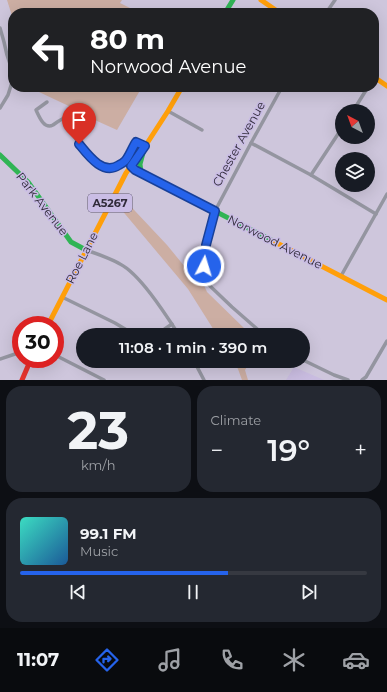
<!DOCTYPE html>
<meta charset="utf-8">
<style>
body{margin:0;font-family:Montserrat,sans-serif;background:#242831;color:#f1f3f6;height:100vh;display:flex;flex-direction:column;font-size:15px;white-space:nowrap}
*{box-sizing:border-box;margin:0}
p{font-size:13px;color:#9ea1a6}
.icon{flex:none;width:22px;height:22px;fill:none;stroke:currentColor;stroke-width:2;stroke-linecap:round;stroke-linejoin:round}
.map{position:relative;height:380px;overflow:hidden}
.side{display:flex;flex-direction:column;gap:6px;padding:6px;background:#0d0f14;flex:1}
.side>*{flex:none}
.top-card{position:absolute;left:8px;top:8px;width:371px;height:84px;border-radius:16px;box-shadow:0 4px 16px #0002;background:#202124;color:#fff;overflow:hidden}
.needle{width:26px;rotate:319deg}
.tools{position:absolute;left:335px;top:104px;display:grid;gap:8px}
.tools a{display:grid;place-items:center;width:40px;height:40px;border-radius:50%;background:#171b24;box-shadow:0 4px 16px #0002;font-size:20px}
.speed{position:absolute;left:12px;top:316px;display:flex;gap:8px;font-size:20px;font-weight:700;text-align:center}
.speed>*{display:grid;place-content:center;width:52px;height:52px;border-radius:50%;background:#171b24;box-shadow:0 4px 16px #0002;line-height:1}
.speed .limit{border:6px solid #d22;background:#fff;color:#111}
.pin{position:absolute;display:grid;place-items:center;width:34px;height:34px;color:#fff;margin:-41px -17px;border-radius:50% 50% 50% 0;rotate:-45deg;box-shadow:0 0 4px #0007}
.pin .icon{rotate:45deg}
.me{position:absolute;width:44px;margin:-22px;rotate:5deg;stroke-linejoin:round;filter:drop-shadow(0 0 3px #0008)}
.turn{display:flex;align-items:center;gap:14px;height:84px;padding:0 16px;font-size:18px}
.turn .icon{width:52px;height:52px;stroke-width:2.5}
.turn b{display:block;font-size:28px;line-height:34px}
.big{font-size:30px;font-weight:600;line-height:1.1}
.side .tile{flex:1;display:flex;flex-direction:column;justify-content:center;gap:6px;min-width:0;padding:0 14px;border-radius:16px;background:#242831}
.side .dial{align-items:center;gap:0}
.dial b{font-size:52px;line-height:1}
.song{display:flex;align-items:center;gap:12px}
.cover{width:48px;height:48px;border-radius:6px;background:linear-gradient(135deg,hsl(170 70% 55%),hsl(210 70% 35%))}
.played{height:4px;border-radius:2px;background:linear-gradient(90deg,#2563eb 60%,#363941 60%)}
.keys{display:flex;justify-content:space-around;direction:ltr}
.heat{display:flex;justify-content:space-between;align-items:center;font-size:22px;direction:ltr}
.side .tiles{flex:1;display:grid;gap:6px;grid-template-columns:1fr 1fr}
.tile:last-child{grid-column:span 2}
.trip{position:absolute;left:76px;top:328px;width:234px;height:40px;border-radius:20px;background:#171b24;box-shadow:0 4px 16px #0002;font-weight:600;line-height:40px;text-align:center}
.tab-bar{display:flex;height:64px;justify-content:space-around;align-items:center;background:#090b0e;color:#9ea1a6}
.tab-bar .icon{width:28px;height:28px}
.tab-bar .selected{color:#2563eb}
.tab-bar b{font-size:18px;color:#f1f3f6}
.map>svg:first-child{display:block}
.built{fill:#c9bce0}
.green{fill:#ccaea3}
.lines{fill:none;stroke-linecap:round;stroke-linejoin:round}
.street{stroke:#9495a0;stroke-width:3.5}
.fast{stroke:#30b455;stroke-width:5}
.slow{stroke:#ff9f0a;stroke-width:5}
.jam{stroke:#e5322d;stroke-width:5}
.route-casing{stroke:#184099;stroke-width:10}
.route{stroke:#2563eb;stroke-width:7}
.labels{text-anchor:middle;stroke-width:3;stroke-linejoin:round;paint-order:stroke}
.shield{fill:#cabde5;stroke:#5e576d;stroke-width:1}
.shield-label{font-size:11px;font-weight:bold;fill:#302b3a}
.street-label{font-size:12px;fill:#302b3a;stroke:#cabde5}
</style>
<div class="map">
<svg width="387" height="380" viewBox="0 0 387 380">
<rect width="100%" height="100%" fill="#cec6dc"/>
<path class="built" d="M294,367L324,380H286Z"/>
<g class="green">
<path d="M7,0H122L120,3L140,13H13V19Z"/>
<path d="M37,87H142L117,130L97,121L90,116L39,92Z"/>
<path d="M120,195L167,245L194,278L200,276L207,292L246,330L253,335H217L188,289L115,202Z"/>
<path d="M233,361H251L245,370L248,380H242L238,369Z"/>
</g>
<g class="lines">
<g class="street">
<path d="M326,13L335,0"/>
<path d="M0,28L4,42L7,55L13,73"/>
<path d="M47,102L36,110C39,116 44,130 53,125C57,122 60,120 64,118L68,121L72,132L79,144L88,155L100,166L108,168L117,167L124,162L136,143L145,146"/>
<path d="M0,108L8,95L13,79"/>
<path d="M168,111L202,130"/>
<path d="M353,111L368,87"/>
<path d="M251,143L311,175L376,214"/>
<path d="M311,175L342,128"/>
<path d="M86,250C97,254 110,258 120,264C140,274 166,315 179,335"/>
<path d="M341,276L387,194"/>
<path d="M62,297L115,323L135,335"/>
<path d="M156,335L172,324"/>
<path d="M264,335L232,307L209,285L205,275L204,266L206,245L215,211L251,143L282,87"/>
<path d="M55,355L104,380"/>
<path d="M0,359L21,352"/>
<path d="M303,360L334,375L348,380"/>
<path d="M194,361L204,380"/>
<path d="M362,380L366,377L387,341"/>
</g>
<g class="fast">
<path d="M225,13L233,0"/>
<path d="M0,155L28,182L71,242L86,250"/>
<path d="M131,166L135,170L273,241"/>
<path d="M141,173L140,164L144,149"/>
</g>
<g class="slow">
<path d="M261,0L280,13"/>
<path d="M374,77L387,86"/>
<path d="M273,241L387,300"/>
<path d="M48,325L126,173L144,148L168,111L182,87"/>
</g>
<path class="jam" d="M22,380L31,359"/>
</g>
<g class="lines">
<g class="route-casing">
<path id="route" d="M79,144C88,155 103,176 119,165C121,164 123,163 125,161C129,157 132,148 136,142L145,146L131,166L135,170L215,211L206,245L204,266"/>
</g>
<use href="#route" class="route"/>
</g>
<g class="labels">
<rect class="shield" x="88" y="194" width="44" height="18" rx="3"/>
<g class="shield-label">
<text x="110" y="207">A5267</text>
</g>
<g class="street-label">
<text transform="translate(239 144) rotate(-61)" y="4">Chester Avenue</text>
<text transform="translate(42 204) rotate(52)" y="4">Park Avenue</text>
<text transform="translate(275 242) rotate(27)" y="4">Norwood Avenue</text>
<text transform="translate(82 258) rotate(-63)" y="4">Roe Lane</text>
</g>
</g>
</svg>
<div class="tools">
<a><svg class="needle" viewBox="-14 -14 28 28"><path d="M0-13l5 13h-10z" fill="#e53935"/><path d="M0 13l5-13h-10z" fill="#9ea1a6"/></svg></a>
<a><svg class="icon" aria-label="layers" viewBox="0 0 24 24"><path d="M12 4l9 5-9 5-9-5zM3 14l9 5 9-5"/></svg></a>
</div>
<div class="speed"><div class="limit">30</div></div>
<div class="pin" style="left:79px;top:144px;background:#d93025"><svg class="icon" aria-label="arrive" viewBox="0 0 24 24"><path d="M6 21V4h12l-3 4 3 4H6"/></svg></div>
<svg class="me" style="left:204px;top:266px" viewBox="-20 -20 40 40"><circle r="17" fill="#2563eb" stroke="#fff" stroke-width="3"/><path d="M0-11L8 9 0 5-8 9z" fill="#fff"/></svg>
<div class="trip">11:08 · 1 min · 390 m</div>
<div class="top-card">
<div class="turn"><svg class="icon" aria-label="left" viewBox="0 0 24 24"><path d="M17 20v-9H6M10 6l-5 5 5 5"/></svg><div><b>80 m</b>Norwood Avenue</div></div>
</div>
</div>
<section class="side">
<div class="tiles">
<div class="tile dial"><b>23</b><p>km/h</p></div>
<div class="tile"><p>Climate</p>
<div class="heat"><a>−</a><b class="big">19°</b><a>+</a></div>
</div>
<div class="tile">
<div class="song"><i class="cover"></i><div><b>99.1 FM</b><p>Music</p></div></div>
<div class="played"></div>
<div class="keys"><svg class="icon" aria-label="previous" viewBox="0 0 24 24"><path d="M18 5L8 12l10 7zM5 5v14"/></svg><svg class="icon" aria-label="pause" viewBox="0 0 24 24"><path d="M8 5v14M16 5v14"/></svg><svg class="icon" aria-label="next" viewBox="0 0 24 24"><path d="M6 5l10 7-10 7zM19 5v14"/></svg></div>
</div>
</div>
</section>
<nav class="tab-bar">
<b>11:07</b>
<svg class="icon selected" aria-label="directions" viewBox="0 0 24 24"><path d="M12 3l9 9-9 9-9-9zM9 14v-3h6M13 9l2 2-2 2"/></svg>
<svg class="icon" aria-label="music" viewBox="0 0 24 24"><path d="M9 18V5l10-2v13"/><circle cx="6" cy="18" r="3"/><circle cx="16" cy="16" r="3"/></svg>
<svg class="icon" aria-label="phone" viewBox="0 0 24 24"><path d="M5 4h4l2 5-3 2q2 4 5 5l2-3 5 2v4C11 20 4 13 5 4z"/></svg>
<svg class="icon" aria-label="climate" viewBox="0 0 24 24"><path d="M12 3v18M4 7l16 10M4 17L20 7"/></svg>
<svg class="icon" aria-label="car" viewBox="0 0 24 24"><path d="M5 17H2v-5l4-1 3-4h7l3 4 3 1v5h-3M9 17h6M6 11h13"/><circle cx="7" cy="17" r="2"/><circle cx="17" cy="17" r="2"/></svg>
</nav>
